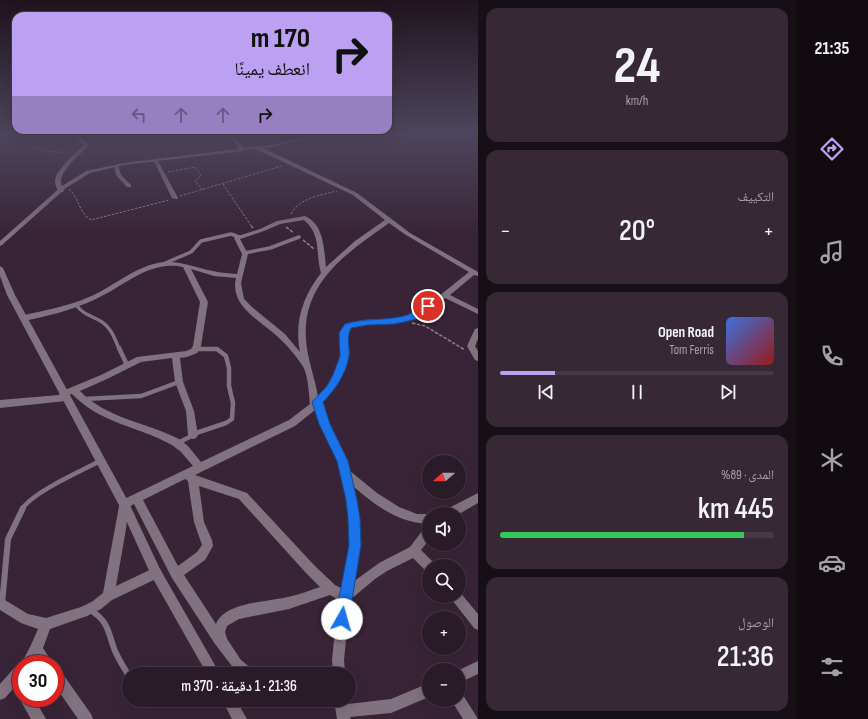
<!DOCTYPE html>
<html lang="ar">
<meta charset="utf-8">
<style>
body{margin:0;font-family:"Sofia Sans Condensed","Noto Naskh Arabic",sans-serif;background:#362834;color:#f1f3f6;direction:rtl;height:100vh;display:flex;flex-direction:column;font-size:15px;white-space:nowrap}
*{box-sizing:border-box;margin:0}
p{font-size:13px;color:#a5a1a8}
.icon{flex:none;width:22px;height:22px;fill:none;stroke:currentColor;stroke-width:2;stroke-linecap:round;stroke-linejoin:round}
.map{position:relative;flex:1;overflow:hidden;direction:ltr}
.panel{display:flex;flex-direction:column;gap:8px;padding:8px;background:#170f16;width:318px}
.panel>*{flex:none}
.banner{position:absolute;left:12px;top:12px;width:380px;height:122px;border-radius:12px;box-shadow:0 4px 16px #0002,0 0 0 1px #463945;direction:rtl;background:#bca0f2;color:#111;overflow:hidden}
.needle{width:26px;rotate:249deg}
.fabs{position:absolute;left:422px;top:455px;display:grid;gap:8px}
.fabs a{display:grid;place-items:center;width:44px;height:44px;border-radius:50%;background:#2a1b28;box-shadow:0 4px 16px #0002,0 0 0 1px #463945;font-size:20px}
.speed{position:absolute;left:12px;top:655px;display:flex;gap:8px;font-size:20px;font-weight:700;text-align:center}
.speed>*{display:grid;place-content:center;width:52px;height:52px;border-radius:50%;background:#2a1b28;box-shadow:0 4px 16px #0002,0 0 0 1px #463945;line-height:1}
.speed .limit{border:6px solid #d22;background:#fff;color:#111}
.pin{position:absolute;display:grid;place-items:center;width:34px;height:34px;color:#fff;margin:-17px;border:2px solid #fff;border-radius:50%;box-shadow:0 1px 4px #0007}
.me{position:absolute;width:44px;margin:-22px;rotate:7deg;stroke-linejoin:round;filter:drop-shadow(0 0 3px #0008)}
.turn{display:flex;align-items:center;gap:14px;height:84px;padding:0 16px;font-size:18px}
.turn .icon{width:52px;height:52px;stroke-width:2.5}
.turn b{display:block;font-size:28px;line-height:34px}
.lanes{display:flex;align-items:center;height:38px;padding:0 16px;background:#0003;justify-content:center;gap:20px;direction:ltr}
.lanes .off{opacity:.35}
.big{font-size:30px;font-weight:600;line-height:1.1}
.panel .widget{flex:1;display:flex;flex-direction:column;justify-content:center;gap:6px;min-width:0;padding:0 14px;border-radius:12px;background:#362834}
.panel .dial{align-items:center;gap:0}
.dial b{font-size:52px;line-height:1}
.song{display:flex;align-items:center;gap:12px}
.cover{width:48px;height:48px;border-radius:6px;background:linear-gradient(135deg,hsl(220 70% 55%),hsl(0 70% 35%))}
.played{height:4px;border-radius:2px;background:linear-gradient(90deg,#bca0f2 20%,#463945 20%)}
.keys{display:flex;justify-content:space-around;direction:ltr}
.heat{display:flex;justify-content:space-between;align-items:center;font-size:22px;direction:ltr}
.charge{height:6px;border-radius:3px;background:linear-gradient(90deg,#34c759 89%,#463945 0)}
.trip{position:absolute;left:122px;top:667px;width:234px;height:40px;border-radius:20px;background:#2a1b28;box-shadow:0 4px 16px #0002,0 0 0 1px #463945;font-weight:600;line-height:40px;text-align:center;direction:rtl}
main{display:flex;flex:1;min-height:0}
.tabs{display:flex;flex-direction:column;width:72px;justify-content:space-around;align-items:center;background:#110b10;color:#a5a1a8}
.tabs .icon{width:28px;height:28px}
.tabs .on{color:#bca0f2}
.tabs b{font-size:18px;color:#f1f3f6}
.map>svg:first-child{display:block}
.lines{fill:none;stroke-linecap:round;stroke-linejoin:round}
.path-far1{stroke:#907f8e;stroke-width:1;stroke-dasharray:2.5 1.5;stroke-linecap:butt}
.path{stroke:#907f8e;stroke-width:1.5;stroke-dasharray:3.5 1.5;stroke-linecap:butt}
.service-far2{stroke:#80727e;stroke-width:3.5}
.service-far1{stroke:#80727e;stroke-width:4.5}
.service{stroke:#80727e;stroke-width:6}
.minor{fill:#80727e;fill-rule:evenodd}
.tertiary{fill:#80727e;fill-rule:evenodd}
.route{fill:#1a73e8;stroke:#114b97}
</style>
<main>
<nav class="tabs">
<b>21:35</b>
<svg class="icon on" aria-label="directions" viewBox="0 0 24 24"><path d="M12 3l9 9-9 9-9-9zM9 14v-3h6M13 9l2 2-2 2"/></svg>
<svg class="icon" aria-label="music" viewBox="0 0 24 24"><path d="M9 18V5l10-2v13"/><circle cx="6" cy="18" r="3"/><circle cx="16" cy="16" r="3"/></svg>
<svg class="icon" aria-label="phone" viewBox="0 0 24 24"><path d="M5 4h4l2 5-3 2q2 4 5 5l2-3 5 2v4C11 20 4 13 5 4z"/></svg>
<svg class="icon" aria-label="climate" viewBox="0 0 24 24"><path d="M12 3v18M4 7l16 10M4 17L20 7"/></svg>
<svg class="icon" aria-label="car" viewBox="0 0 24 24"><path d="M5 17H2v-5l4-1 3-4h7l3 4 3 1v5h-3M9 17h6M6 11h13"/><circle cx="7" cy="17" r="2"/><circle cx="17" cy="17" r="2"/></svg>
<svg class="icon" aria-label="filters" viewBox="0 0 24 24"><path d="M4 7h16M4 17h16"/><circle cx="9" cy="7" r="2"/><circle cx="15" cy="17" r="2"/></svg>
</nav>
<section class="panel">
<div class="widget dial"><b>24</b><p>km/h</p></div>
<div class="widget"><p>التكييف</p>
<div class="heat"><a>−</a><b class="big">20°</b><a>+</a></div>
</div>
<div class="widget">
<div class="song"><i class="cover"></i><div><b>Open Road</b><p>Tom Ferris</p></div></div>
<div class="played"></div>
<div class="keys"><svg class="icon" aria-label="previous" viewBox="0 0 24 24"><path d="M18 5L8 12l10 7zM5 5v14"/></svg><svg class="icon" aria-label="pause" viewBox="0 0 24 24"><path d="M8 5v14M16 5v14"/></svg><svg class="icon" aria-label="next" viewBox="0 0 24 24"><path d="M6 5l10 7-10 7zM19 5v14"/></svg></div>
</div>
<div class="widget"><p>المدى · 89%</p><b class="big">445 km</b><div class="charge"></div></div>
<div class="widget"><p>الوصول</p><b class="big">21:36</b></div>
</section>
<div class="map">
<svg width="478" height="719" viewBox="0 0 478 719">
<rect width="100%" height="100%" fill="#382436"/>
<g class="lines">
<g class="path-far1">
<path d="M26,134L25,138C34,154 54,152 70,152"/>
<path d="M168,172L195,167L201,176L195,181L203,190"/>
<path d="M223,184L252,227"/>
<path d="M69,189C79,198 79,213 91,220L169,200"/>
<path d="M180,196L282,166"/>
<path d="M291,214C299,198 321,195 337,191"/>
</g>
<g class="path">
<path d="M251,226L253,228"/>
<path d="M286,227L294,233"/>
<path d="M303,240L314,249"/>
<path d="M412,323L425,326L465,350"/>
</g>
<g class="service-far2">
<path d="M244,253L270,248L299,237"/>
<path d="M163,264L191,252L201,241L231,234L239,237"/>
<path d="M76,305C85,316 91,315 102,322C111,328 115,339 119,349"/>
</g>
<g class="service-far1">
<path d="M119,348L127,365"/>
<path d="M84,399L141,396L179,382"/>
<path d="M178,443L199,432L226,423L232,419L233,403L229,386V368L226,356L217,349H195"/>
<path d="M22,509C33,492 81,471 100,461"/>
</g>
<g class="service">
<path d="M2,604L8,539L23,508"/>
<path d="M90,610C109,621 108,633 115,651C119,660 124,668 129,676"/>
</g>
<g class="minor">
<path d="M70,134H76L89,145C82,153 60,170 61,182C61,185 63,188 64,191L61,193L58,191C57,188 55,185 55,182C55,170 76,153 84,145Z"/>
<path d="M314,134H323L273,147L263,148L357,193L410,233L478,272V276L474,275L450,295L478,309V314L445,298C434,308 422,317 407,321C389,326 369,322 351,328C346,337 350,346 349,355C347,374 334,390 322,403L328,424L348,461L350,471L377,493L399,507L417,514H429V524C399,523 376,506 354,487L359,518L360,545L353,582L379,563L410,547L425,527L429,526V540L421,550L433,562L435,566H429V572L425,570L413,558L387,571L375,579L350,600L344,660L345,674H333L332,660L338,600L330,595L289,609L239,619L227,626L225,632L227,639L241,660L252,669L253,674H238L215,644L172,578L134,504L129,507L125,535L116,586L156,567L160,569L162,573L160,577L112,600L101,609L87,616L50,629L43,648L53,664H39L36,660L34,664H21V698H34L46,719H31L19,698L20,696L16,695L13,689L5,698L0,700V684L16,666L21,665V664L31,645L38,629L21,623L0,610V597L28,614L46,618L81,607L93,601L103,593L120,501L193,466L181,452L172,445C138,426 101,424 72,394L68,395L70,398L69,400L66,401L0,408V400L59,395L60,392L101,375L137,357L186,351L191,349L193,346L200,302L183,267C148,260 124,287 94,300C72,310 48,316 24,321L20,318L21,316C44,310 67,307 89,297C114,287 137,264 165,262C182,261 197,268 213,271C221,273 229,273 237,274L242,254L234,238L235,237L260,229L277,221L305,216C324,224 324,249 326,267L355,241L385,220L353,195L256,149L241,150L239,149L241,148L273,145ZM304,220C322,235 315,253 321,273C303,296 294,322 300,352L285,334L252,307L244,299L241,283L248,254L240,239L264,231L280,224ZM389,223L406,235L469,272L429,304L411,314L399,318L362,320L345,324C339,335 342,343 341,355C339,371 329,385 318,397C315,377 307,359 306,339C302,282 348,252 389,223ZM191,269L214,276L236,278C229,306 261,321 278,337C287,345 296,356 302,365C308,373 309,394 310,404L289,420L201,462L188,446L179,439C146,422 107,419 80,391L107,379L141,362L172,358L175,382L186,411L188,435L190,438L193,439L196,438L198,435L194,411L183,382L180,358L187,357L197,353L201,346L208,302ZM315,410L320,424L338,461L347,499L350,545L341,588L335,585L314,565L247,493L195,475L295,426ZM185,479L188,481L194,522L202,545L197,552L178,566L143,500ZM199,486L239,499L306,573L320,587C310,590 299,595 288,597C267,602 225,602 216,624L184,575L205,560L213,546L212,540L204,522Z"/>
<path d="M154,160L158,161L178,198L177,199L172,198L154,161Z"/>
<path d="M114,165H118L121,175L131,185V187H127L116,175Z"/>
<path d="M478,328V339L475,346L478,351V361L475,360L467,346L475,329Z"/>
<path d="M478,493V503L459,514H444L445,510Z"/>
<path d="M459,591L478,614V630L474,628L452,600L450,596H459Z"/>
<path d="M478,661V674L459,683V670Z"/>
<path d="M55,669L60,670L91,714L93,719H78L55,686Z"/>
<path d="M429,683V697L391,713L350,717L351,719H337L334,700H348V704L391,699Z"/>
<path d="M459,694L463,695L478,719H463L451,700H459Z"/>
</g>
<g class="tertiary">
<path d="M227,134H232L242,146L243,151L124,165L90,173L66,188L2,245L0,246V241L62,186L86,171L124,163L238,149V146Z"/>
<path d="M0,266L3,268L15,295L128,501L160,569L220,674H207L152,577L120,507L7,295L0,276Z"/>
<path d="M222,700H236L247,719H232Z"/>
</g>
</g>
<linearGradient id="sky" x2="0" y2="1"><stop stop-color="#1f141e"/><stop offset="0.57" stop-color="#4d455d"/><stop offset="1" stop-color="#4d455d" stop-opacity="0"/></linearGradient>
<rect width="478" height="235" fill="url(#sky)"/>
<path class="route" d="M428,303L431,304V308L416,319L404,322L394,324L368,325L351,328C346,337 350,346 349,356C346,374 335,390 323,402L330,424L348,461L357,500L360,518L361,545L349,619L347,624L342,626L337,624L335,619L349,545L348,518L346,500L337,461L319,424L312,402L327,386L333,375L340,356L339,333L345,324C364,318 384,321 404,316C413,314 419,306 428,303Z"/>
</svg>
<div class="fabs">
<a><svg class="needle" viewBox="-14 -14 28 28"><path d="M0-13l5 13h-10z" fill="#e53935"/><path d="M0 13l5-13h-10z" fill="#a5a1a8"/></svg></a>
<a><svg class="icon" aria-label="sound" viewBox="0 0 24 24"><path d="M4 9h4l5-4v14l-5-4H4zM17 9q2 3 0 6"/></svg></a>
<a><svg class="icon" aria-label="search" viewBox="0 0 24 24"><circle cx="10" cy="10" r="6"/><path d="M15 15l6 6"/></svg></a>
<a>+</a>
<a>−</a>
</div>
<div class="speed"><div class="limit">30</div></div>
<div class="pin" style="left:428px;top:306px;background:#d93025"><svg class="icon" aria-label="arrive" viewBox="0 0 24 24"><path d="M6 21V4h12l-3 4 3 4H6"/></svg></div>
<svg class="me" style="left:342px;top:619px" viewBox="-20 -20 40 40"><circle r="19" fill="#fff"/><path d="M0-13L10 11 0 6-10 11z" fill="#1a73e8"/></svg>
<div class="trip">21:36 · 1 دقيقة · 370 m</div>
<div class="banner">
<div class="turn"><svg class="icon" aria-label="right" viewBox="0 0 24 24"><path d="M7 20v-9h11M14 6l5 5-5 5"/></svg><div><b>170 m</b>انعطف يمينًا</div></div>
<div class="lanes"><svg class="icon off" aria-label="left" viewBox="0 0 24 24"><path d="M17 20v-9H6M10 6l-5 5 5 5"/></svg><svg class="icon off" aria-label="ahead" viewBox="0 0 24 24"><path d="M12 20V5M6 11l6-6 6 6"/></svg><svg class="icon off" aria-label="ahead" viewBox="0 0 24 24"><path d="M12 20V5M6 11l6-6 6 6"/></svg><svg class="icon" aria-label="right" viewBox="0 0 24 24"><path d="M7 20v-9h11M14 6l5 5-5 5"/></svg></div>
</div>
</div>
</main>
